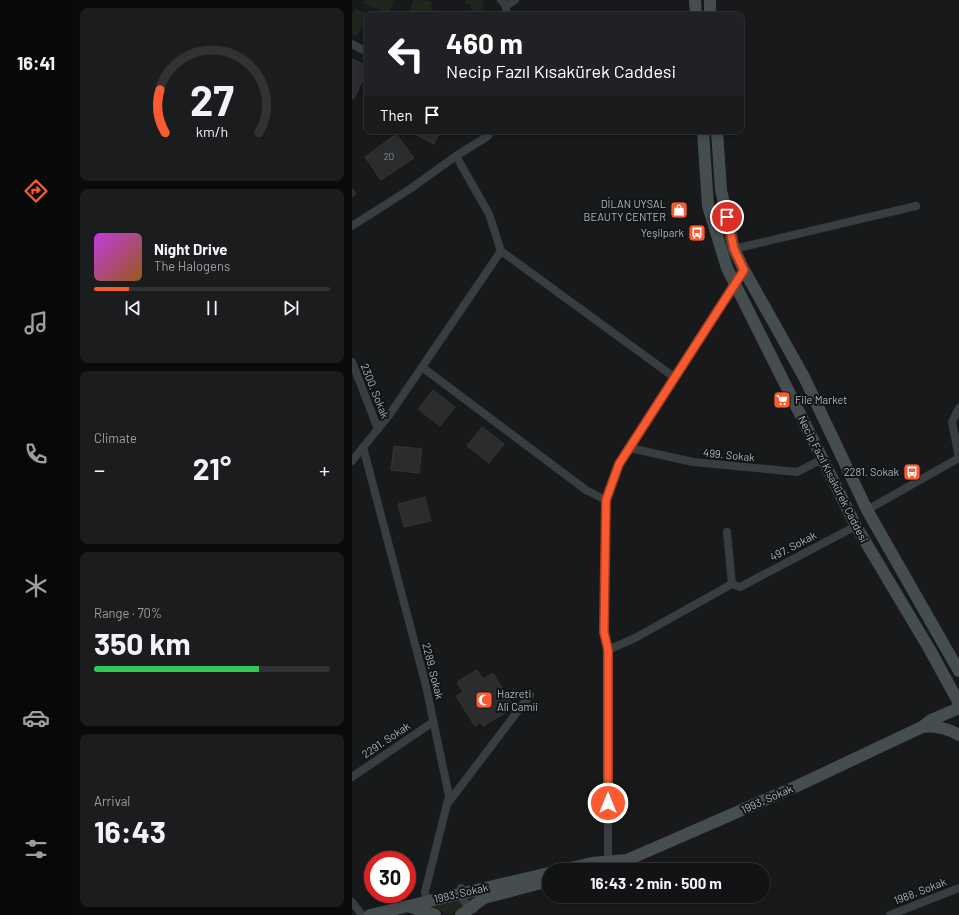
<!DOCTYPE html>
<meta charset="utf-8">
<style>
body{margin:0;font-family:Barlow,sans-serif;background:#1b1c1d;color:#f1f3f6;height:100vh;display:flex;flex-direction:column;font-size:15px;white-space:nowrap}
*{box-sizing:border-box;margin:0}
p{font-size:13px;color:#9c9ea0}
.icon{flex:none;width:22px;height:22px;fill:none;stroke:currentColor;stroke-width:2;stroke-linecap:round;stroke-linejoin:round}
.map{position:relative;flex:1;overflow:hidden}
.side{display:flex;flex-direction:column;gap:8px;padding:8px;background:#0a0a0b;width:280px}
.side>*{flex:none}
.banner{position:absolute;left:12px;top:12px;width:380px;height:122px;border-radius:8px;box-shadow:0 2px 6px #0003,0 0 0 1px #313234;background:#202124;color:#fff;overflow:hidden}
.speed{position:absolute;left:12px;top:851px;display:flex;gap:8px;font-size:20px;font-weight:700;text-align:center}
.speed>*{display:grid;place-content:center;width:52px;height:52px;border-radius:50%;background:#121314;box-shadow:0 2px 6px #0003,0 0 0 1px #313234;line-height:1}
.speed .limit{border:6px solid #d22;background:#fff;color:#111}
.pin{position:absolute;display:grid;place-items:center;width:34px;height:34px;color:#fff;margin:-17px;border:2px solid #fff;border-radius:50%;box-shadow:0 1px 4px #0007}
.me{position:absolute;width:44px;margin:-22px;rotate:0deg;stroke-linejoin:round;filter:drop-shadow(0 0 3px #0008)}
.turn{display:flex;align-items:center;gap:14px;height:84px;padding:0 16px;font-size:18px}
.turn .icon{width:52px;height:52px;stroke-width:2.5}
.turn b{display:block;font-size:28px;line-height:34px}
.then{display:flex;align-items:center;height:38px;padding:0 16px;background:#0003;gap:8px;font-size:15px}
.big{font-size:30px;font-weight:700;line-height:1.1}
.side .card{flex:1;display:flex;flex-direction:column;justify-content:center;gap:6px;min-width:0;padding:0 14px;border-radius:8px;background:#1b1c1d}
.side .dial{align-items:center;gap:0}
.dial svg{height:104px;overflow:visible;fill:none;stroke:#313234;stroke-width:7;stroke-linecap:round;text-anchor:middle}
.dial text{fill:#f1f3f6;stroke:none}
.song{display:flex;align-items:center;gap:12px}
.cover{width:48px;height:48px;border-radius:6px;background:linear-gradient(135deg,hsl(290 70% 55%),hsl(30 70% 35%))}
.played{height:4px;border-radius:2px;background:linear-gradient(90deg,#fa5a2f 15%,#313234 15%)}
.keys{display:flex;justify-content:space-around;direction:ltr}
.heat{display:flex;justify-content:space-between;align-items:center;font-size:22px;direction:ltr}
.charge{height:6px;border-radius:3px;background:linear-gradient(90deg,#34c759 70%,#313234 0)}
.trip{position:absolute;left:190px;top:863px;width:228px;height:40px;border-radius:20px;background:#121314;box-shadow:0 2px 6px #0003,0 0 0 1px #313234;font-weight:700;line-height:40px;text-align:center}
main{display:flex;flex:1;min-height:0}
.dock{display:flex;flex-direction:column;width:72px;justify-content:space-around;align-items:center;background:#070808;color:#9c9ea0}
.dock .icon{width:28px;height:28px}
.dock .selected{color:#fa5a2f}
.dock b{font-size:18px;color:#f1f3f6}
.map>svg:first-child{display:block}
.green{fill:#20251d}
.building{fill:#2b2c2e;stroke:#323436}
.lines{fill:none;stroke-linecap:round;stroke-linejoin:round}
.street{stroke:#383d3f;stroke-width:8}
.secondary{stroke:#464d4f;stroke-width:12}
.route-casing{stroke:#a23a1f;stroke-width:10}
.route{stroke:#fa5a2f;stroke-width:7}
.labels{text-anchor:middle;stroke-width:4;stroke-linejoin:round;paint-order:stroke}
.number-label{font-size:9px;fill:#899396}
.poi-label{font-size:11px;fill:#a9b6ba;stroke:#131415;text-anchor:end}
.street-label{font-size:11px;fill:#a9b6ba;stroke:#131415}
</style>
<main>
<nav class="dock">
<b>16:41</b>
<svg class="icon selected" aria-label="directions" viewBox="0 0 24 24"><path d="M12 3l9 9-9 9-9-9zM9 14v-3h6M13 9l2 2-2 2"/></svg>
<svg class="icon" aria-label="music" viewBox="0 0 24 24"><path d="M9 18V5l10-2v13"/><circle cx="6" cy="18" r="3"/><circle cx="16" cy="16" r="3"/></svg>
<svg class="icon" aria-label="phone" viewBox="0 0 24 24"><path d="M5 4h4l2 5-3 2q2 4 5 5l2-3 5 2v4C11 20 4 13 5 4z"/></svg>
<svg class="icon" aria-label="climate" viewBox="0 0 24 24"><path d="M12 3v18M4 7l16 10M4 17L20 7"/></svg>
<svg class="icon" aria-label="car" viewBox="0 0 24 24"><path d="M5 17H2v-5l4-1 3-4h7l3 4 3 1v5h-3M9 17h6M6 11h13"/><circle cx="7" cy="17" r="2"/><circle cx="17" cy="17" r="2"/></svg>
<svg class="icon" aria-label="filters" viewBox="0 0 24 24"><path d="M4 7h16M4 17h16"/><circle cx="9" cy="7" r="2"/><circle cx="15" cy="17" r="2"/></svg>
</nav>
<section class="side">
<div class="card dial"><svg viewBox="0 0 100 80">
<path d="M14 69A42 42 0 1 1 86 69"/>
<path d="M14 69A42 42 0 0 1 10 36" stroke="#fa5a2f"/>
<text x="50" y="56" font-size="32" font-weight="700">27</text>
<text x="50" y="72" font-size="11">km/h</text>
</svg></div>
<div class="card">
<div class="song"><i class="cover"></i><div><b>Night Drive</b><p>The Halogens</p></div></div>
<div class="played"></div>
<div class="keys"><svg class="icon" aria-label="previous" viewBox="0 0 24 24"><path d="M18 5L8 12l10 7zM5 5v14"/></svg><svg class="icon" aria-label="pause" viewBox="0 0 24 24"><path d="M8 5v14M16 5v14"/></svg><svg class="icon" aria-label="next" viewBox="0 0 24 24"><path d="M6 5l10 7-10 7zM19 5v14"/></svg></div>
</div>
<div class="card"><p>Climate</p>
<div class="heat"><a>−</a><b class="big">21°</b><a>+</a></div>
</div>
<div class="card"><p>Range · 70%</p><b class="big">350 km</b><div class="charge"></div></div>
<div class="card"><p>Arrival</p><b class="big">16:43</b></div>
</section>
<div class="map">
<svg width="607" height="915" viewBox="0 0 607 915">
<rect width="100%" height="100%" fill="#18191a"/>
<g class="green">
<path d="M14,0H42L36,14L11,3Z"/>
<path d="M61,0L79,1L81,15H57Z"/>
<path d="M114,0H131L132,15H119V4H114Z"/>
<path d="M3,8L16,14L5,36L0,34V14Z"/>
<path d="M131,893C124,897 101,915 97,915L73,905Z"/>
</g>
<g class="building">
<path d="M0,59L15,66V75L11,79L2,99L0,98Z"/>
<path d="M57,131H88L82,144Z"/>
<path d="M44,134L62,158L29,180L13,157Z"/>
<path d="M0,188L4,194L0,197Z"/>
<path d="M81,390L103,407L88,426L66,409Z"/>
<path d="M130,427L152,444L137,463L115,446Z"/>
<path d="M42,446L70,449L67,473L39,470Z"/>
<path d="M73,497L79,521L52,527L46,504Z"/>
<path d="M125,670L131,679L141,673L160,704L155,707L157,711L131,726L128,722L123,726L104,696L111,692L105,682Z"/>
</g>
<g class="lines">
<g class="street">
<path d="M149,0L154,6"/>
<path d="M154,15V6L163,0"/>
<path d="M0,44L15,52"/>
<path d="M0,226L58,189L104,156"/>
<path d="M382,249L564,206"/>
<path d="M149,251L322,377"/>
<path d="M0,362L26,429"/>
<path d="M70,367L234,490L254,500"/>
<path d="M607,408L600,422L607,458"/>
<path d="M11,447L74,686L97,796L73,892L75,900"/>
<path d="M278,448L341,462L445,472L471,459"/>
<path d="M0,461L38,414L149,251L137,214L104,156L136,136L139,131"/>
<path d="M515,510L607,458"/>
<path d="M375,532L380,584L388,587L504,526"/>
<path d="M256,650L283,638L380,584"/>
<path d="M0,777L81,722"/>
<path d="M96,803L178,695"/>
<path d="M256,862V650L252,632L254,500L267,464L383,282"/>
<path d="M109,888L112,902L122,909"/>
<path d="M0,902L10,915"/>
<path d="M538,915L607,888"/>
</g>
<g class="secondary">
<path d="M343,0L344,15"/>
<path d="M358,0V15"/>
<path d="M351,131L356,206L375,268L504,526L578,650L607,703"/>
<path d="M365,131L369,190L382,249L392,270L452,377L515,510L607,671"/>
<path d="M607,708L579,720L570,727C584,725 595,728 607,735"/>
<path d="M209,870L240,863L275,860L445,786L570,727"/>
<path d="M56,906L83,915"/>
<path d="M18,915L197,873"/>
<path d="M109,915L132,898L197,881"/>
</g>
</g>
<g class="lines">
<g class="route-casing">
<path id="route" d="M256,803V650L252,632L254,500L267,464L392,270L382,249L375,217"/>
</g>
<use href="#route" class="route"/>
</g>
<defs>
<g id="shop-square" transform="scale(0.9)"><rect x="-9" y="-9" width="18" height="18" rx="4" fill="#fa5a2f" stroke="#131415"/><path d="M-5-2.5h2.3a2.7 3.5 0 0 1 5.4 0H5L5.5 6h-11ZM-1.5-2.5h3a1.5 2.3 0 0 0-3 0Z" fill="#fff"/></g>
<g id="bus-square" transform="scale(0.9)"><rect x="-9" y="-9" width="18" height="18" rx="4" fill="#fa5a2f" stroke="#131415"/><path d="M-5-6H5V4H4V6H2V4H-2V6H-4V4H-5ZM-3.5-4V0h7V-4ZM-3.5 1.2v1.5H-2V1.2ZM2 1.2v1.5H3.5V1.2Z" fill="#fff"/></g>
<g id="supermarket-square" transform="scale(0.9)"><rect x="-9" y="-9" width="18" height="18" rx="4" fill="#fa5a2f" stroke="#131415"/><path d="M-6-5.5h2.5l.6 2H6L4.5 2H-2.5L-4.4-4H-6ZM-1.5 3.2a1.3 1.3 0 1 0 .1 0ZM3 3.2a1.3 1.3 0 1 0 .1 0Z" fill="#fff"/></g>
<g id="mosque-square" transform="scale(0.9)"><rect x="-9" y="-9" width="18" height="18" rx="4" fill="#fa5a2f" stroke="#131415"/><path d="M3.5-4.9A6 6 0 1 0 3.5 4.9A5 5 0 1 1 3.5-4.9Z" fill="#fff"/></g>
</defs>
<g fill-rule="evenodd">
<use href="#shop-square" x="327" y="210"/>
<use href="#bus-square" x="345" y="233"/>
<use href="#supermarket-square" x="430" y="400"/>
<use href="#bus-square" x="560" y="472"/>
<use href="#mosque-square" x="132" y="700"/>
</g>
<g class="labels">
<g class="number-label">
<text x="37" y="160">2D</text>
</g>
<g class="poi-label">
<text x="314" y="208">DİLAN UYSAL<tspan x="314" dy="13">BEAUTY CENTER</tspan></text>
<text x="332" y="237">Yeşilpark</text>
<text x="443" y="404" text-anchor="start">File Market</text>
<text x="547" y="476">2281. Sokak</text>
<text x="145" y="698" text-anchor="start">Hazreti<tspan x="145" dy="13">Ali Camii</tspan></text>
</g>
<g class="street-label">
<text transform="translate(23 391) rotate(68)" y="4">2300. Sokak</text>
<text transform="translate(377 455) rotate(6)" y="4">499. Sokak</text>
<text transform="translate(481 479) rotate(63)" y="4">Necip Fazıl Kısakürek Caddesi</text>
<text transform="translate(441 546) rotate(-28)" y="4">497. Sokak</text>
<text transform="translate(81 671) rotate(76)" y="4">2289. Sokak</text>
<text transform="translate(34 740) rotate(-34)" y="4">2291. Sokak</text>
<text transform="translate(415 799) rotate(-24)" y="4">1993. Sokak</text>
<text transform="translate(568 891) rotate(-21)" y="4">1988. Sokak</text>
<text transform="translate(109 893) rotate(-13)" y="4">1993. Sokak</text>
</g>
</g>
</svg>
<div class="speed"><div class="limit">30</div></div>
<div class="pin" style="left:375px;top:217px;background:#d93025"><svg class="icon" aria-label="arrive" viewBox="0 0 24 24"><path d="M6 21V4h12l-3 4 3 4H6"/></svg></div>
<svg class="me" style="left:256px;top:803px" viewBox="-20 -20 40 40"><circle r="17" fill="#fa5a2f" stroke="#fff" stroke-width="3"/><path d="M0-11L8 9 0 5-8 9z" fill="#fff"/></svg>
<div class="trip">16:43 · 2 min · 500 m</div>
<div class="banner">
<div class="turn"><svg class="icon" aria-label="left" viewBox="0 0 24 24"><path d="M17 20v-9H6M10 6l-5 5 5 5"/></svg><div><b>460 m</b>Necip Fazıl Kısakürek Caddesi</div></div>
<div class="then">Then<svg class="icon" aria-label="arrive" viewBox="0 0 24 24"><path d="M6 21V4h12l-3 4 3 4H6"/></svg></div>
</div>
</div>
</main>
